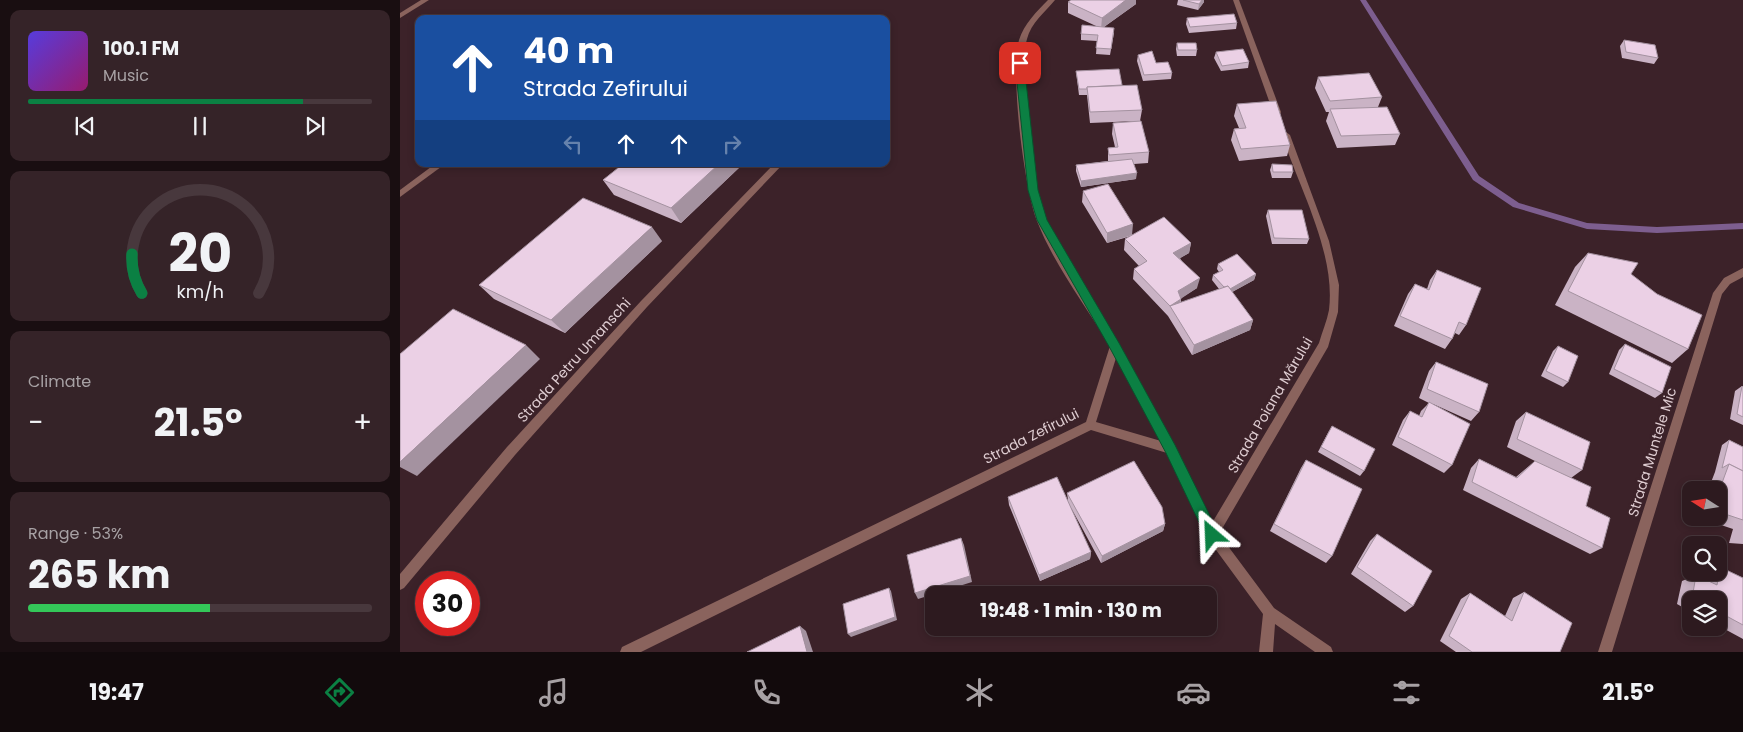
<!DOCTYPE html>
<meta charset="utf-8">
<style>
body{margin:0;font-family:Poppins,sans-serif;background:#352328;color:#f1f3f6;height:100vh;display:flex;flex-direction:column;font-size:19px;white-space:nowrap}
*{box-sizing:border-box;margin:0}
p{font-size:16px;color:#a7a1a4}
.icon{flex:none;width:28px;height:28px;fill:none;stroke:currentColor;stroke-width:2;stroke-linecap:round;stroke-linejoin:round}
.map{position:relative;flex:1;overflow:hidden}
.side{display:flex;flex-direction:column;gap:10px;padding:10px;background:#190e11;width:400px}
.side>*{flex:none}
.guide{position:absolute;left:15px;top:15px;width:475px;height:152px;border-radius:10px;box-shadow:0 2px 8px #0003,0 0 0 1px #48383d;background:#1a4fa0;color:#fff;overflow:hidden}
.needle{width:32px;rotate:282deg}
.buttons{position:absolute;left:1282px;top:481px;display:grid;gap:10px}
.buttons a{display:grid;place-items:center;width:45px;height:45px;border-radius:10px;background:#2d1a1f;box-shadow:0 2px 8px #0003,0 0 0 1px #48383d;font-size:25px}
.speed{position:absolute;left:15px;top:571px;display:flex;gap:10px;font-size:25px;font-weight:700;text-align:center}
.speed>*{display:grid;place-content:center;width:65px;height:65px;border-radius:50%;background:#2d1a1f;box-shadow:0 2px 8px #0003,0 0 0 1px #48383d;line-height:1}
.speed .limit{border:8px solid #d22;background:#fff;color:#111}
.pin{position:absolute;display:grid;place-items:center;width:42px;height:42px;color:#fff;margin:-21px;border-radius:10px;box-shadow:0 2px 8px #0006}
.me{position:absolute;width:55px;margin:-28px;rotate:334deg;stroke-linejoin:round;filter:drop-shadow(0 0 4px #0008)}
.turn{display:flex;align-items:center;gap:18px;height:105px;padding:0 25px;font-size:22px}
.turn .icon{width:65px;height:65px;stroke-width:2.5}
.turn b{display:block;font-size:35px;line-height:42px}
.lanes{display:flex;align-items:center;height:48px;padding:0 25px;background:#0003;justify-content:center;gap:25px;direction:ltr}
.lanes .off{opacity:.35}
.big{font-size:38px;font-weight:700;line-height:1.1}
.side .card{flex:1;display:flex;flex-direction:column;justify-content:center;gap:8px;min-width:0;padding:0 18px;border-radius:10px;background:#352328}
.side .dial{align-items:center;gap:0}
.dial svg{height:130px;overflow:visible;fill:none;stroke:#48383d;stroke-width:7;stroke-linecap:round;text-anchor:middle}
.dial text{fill:#f1f3f6;stroke:none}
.song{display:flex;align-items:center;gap:15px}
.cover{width:60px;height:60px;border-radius:8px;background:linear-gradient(135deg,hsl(250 70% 55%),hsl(320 70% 35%))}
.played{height:5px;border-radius:2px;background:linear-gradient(90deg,#0b8043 80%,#48383d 80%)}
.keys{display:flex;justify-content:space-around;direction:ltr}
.heat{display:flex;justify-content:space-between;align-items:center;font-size:28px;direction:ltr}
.charge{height:8px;border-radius:4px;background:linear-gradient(90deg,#34c759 53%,#48383d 0)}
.trip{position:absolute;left:525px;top:586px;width:292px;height:50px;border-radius:10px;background:#2d1a1f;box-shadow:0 2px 8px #0003,0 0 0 1px #48383d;font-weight:700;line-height:50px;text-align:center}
.menu{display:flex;height:80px;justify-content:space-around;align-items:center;background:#120a0c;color:#a7a1a4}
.menu .icon{width:35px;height:35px}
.menu .current{color:#0b8043}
.menu b{font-size:22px;color:#f1f3f6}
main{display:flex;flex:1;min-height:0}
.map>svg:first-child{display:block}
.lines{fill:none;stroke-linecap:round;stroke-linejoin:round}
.stream{fill:#7d5e8f;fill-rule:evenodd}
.street{fill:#8a635d;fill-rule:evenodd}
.wall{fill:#cab3c5}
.shaded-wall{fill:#a492a0}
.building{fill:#ebd0e5;stroke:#a492a0}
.route{fill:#0b8043;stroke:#07532c}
.labels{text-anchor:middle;stroke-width:5;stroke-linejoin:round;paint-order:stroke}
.street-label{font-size:14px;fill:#deccd1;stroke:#3c2229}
</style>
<main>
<section class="side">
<div class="card">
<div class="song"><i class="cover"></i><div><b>100.1 FM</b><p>Music</p></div></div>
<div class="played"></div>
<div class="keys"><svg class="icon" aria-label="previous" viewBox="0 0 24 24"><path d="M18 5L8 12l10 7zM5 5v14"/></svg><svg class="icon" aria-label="pause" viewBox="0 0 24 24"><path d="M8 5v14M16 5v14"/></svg><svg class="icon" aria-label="next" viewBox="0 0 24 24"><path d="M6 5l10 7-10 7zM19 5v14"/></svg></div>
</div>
<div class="card dial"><svg viewBox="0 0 100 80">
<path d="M14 69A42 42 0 1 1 86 69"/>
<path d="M14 69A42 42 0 0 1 8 45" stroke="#0b8043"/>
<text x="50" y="56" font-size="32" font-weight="700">20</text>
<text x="50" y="72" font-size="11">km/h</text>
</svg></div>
<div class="card"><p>Climate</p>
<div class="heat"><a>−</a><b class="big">21.5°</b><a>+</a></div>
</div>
<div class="card"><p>Range · 53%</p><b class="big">265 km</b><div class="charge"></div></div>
</section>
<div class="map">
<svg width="1343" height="652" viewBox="0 0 1343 652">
<rect width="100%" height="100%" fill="#3c2229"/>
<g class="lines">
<path class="stream" d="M960,0H966L1079,176L1119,203L1187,223L1257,227L1343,223V229L1257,233L1187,229L1113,207L1073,180Z"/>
<g class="street">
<path d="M21,0H29L0,18V13Z"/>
<path d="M648,0H655C645,12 631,23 627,39C617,73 633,189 647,222C666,266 697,304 720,346C753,404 783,463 812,523L919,343C922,332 927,321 929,310C936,253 899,188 882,135L886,132L890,135L929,241L939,285L938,312L928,347L819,534L874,608L931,647L933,652H915L875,624L873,652H859L863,614L808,539L767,453L691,430L241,652H220L222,647L686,422L710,346C686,306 654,265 637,221C624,187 610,74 619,40C624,24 637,11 648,0ZM716,358L761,441L696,422Z"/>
<path d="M833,0H839L881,112L880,114H874L873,112Z"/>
<path d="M35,164H45L0,197V190Z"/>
<path d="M374,164H383L247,307L115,455L4,588L0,590V574L107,447L241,301Z"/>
<path d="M1343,268V277L1330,284L1322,294L1212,652H1198L1313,293L1324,278Z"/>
</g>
</g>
<g class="wall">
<path d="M778,0H804V2L798,10L777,5Z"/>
<path d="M668,2L736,4L704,27L714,33L710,55L696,54L697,41L681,40V34L696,26L668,13Z"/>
<path d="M787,18L837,23L836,29L789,33L786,24Z"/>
<path d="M1224,40L1258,58L1254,64L1222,58L1220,46Z"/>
<path d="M777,43L797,50L796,56H777L776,49Z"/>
<path d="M816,52L849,62L848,68L821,71L814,58Z"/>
<path d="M738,55L756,63L772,73L771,79L743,81L737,61Z"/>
<path d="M676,71L722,85L742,110L740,121L749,152L748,163L734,164L736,179L681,187L676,171V165L708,161V148L715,147L712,134L713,123L737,121L690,123L687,95H679Z"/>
<path d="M918,77L982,97L978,107L1000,134L995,145L937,148L926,121L929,112H926L915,88Z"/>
<path d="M837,104L890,145L887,156L839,161L831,140L834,129L839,128L834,116Z"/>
<path d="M223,164H343L281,223L214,195L203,180Z"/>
<path d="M872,164L893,172L891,178H872L870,170Z"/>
<path d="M683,191L732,235L791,243L789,253L780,258L797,288L781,298V303L819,289L812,280L813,275L819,272L817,269L818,264L856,274L854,280L832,292L853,320L850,330L792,355L768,316L733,279L734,269L739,266L724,250L725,239L731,236L707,243L682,202Z"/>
<path d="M868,210L909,239L907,244H872L866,216Z"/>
<path d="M262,241L165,333L94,299L79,285Z"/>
<path d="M1188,253L1231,274L1288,349L1272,363L1155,305L1175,267Z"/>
<path d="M1037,270L1066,325L1059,335L1055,333L1052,339L1045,349L994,326L1008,294L1015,284L1027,289L1030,280Z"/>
<path d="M1225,344L1262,393L1255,398L1209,374L1219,350Z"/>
<path d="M1158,346L1168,382L1163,387L1141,376L1153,351Z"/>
<path d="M1036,362L1079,412L1071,421L1033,404L1052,465L1044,473L992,445L1003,420L1010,411L1019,416L1021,411L1029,403L1019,398L1029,371Z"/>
<path d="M1342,386L1343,387V425L1330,419L1335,391Z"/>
<path d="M1126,412L1182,470L1171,478L1186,506L1202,548L1190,554L1063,490L1071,468L1079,459L1116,477L1135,461L1107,447L1116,421Z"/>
<path d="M929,431L964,471L960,476L918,452Z"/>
<path d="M1329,440L1343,447V544L1329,543L1333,529L1300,518H1319V490H1308L1315,472L1322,445Z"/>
<path d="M906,460L932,556L926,563L870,531L901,468Z"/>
<path d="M667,493L765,524L763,531L701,563L669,504L691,552L690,559L640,581L609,505L608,497L668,500Z"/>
<path d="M977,534L1013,606L1005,612L951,574L970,541Z"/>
<path d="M1319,567H1320L1343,578V639L1319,626V600H1291V612L1277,604L1282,581L1296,575L1304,579L1305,573L1319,572Z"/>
<path d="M1124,592L1160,652H1056L1040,641L1061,599L1070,593L1105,616L1113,598Z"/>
</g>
<g class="shaded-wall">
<path d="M726,0H736V4L701,29L702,18Z"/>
<path d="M802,0H804V2L798,10L799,4Z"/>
<path d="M319,164H343L281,223L271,208Z"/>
<path d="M737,173L736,179L681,187V181Z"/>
<path d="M733,224L732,235L707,243V233Z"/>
<path d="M252,227L262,241L165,333L151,320Z"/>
<path d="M791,243L789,253L772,263L773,253Z"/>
<path d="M856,274L854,280L825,296L826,291Z"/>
<path d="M800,278L797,288L776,302L778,291Z"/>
<path d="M781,299L779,309L770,306Z"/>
<path d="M853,320L850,330L792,355L794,345Z"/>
<path d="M126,345L140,359L17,476L0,467V462Z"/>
<path d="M765,524L763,531L701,563L702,556Z"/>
<path d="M561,538L564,545L572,582L518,599L515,593Z"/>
<path d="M691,552L690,559L640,581L639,575Z"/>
<path d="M489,588L491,591L497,620L451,637L448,634Z"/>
<path d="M400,626L406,631L413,652H407Z"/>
</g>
<g class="building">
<path d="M671,0H726L702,18L668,2Z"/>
<path d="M783,0H802L799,4Z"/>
<path d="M834,14L837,23L790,27L787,18Z"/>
<path d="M682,25L714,28L711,49L696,48L698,35L681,34Z"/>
<path d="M1224,40L1255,45L1258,58L1226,52Z"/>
<path d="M777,43H796L797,50H778Z"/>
<path d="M843,49L849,62L822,66L816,52Z"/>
<path d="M752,51L756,63L768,62L772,73L744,75L738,55Z"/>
<path d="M719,69L722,85L687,87V89H679L676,71Z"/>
<path d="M969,73L982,97L930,101L918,77Z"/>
<path d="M737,85L742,110L690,112L687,87Z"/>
<path d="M876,101L890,145L841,149L834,129L846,128L837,104Z"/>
<path d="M987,107L1000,134L941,136L930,109Z"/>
<path d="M741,121L749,152L709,155L708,148L718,147L713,123Z"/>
<path d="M732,159L737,173L681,181L676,165Z"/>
<path d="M223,164H319L271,208L203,180Z"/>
<path d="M872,164L892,165L893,172H873Z"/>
<path d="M708,184L733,224L707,233L683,191Z"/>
<path d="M183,198L252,227L151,320L79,285Z"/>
<path d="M868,210H902L909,239L874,238Z"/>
<path d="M764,217L791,243L773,253L800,278L778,291L781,299L770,306L734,269L747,261L725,239Z"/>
<path d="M1188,253L1238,263L1231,274L1257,294L1302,315L1288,349L1168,291Z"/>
<path d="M837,254L856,274L830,289L828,286L824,287L813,275L823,270L818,264Z"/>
<path d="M1037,270L1081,288L1066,325L1059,322L1052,339L1000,316L1015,284L1029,290Z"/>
<path d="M828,286L853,320L794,345L770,306Z"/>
<path d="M53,309L126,345L0,462V354Z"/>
<path d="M1225,344L1271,367L1262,393L1214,369Z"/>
<path d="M1158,346L1178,356L1168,382L1146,371Z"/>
<path d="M1036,362L1088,384L1079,412L1027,389Z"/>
<path d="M1342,386L1343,387V417L1337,414Z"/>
<path d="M1029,402L1070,424L1052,465L998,437L1010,411L1022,417Z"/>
<path d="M1126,412L1190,442L1182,470L1117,439Z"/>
<path d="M932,426L975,449L964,471L921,447Z"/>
<path d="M1329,440L1343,447V471L1329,464L1322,468Z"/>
<path d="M1079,459L1117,478L1135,461L1191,487L1186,506L1210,518L1202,548L1072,482Z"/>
<path d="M906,460L962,489L932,556L874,524Z"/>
<path d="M734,461L762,507L765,524L702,556L667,493Z"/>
<path d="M1329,464L1343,471V520L1319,512V491Z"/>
<path d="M657,477L691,552L639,575L608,497Z"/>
<path d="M977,534L1032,571L1013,606L957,567Z"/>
<path d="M561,538L570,576L515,593L507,555Z"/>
<path d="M1320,567L1343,578V625L1319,612V600H1295L1292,599L1296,575L1317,585Z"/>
<path d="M489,588L495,617L448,634L443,604Z"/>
<path d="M1124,592L1172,623L1160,652H1072L1049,636L1070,593L1112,621Z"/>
<path d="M400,626L407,652H347Z"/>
</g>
<path class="route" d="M620,60L624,63L638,190L647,220L719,343L775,445L817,530L819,535L817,539L812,541L807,539L766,453L711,350L637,220L628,190L615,63Z"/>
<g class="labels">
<g class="street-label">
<text transform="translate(174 360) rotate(-48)" y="5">Strada Petru Umanschi</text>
<text transform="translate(870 405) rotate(-60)" y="5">Strada Poiana Mărului</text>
<text transform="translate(631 436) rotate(-27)" y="5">Strada Zefirului</text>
<text transform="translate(1252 452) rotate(-73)" y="5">Strada Muntele Mic</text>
</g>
</g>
</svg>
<div class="buttons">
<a><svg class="needle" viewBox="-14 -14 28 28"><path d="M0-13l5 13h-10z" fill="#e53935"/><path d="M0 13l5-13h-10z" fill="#a7a1a4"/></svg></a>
<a><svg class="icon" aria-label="search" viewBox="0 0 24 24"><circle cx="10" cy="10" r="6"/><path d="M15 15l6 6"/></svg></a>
<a><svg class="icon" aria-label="layers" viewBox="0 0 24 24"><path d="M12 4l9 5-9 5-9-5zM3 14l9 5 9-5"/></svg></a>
</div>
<div class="speed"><div class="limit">30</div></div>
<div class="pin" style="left:620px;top:63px;background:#d93025"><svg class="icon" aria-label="arrive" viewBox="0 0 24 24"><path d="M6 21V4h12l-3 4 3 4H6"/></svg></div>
<svg class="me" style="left:812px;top:535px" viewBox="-20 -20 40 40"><path d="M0-17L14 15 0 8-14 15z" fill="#0b8043" stroke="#fff" stroke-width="4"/></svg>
<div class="trip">19:48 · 1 min · 130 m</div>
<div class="guide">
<div class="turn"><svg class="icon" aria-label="ahead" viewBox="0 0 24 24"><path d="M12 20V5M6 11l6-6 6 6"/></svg><div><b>40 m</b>Strada Zefirului</div></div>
<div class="lanes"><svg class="icon off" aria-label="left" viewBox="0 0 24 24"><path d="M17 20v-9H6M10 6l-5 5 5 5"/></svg><svg class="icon" aria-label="ahead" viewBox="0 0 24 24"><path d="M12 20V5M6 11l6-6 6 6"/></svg><svg class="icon" aria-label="ahead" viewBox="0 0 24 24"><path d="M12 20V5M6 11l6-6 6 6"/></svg><svg class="icon off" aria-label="right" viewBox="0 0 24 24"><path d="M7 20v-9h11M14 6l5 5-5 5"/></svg></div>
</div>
</div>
</main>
<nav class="menu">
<b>19:47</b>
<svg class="icon current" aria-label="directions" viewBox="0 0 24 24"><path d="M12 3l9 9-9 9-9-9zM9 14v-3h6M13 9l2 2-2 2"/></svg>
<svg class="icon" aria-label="music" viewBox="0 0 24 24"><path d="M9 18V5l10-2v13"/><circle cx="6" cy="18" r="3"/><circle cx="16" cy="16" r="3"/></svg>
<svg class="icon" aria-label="phone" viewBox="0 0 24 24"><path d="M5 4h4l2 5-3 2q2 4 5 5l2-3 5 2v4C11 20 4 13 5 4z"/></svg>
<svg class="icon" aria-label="climate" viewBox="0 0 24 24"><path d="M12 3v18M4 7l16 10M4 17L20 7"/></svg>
<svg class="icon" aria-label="car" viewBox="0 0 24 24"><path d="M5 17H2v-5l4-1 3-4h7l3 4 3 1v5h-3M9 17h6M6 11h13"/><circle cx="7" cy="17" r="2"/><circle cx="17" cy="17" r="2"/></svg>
<svg class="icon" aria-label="filters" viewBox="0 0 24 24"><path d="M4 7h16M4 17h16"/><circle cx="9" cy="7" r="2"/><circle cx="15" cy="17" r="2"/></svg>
<b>21.5°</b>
</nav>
